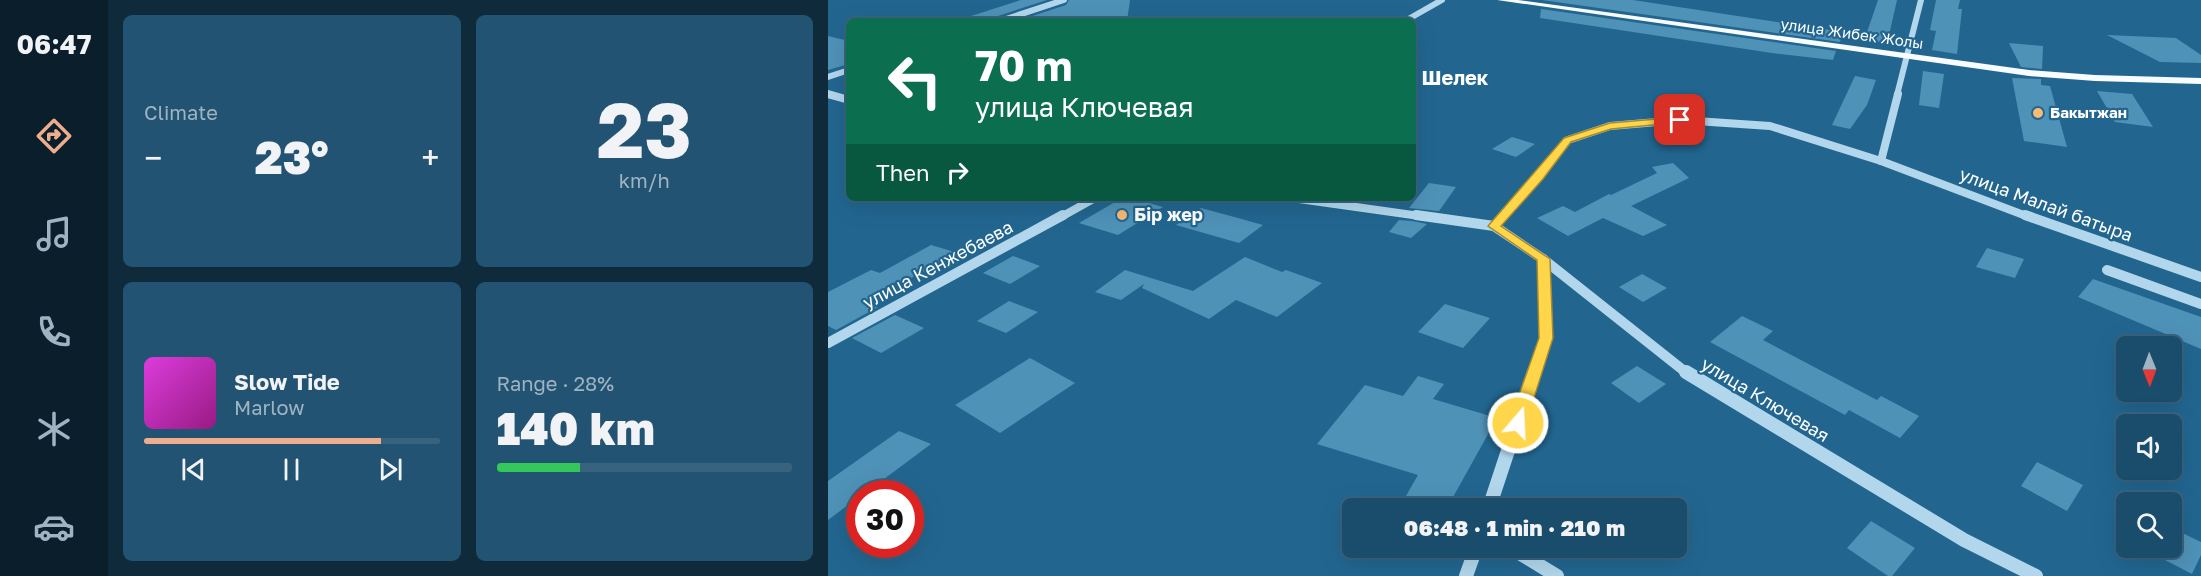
<!DOCTYPE html>
<meta charset="utf-8">
<style>
body{margin:0;font-family:"Golos Text",sans-serif;background:#235372;color:#f1f3f6;height:100vh;display:flex;flex-direction:column;font-size:22px;white-space:nowrap}
*{box-sizing:border-box;margin:0}
p{font-size:20px;color:#9fb4c2}
.icon{flex:none;width:33px;height:33px;fill:none;stroke:currentColor;stroke-width:2;stroke-linecap:round;stroke-linejoin:round}
.map{position:relative;flex:1;overflow:hidden}
.details{display:flex;flex-direction:column;gap:15px;padding:15px;background:#0e2a3b;width:720px}
.details>*{flex:none}
.top-card{position:absolute;left:18px;top:18px;width:570px;height:183px;border-radius:9px;box-shadow:0 6px 24px #0002,0 0 0 2px #38637f;background:#0b6e4f;color:#fff;overflow:hidden}
.needle{width:39px;rotate:179deg}
.fabs{position:absolute;left:1288px;top:336px;display:grid;gap:12px}
.fabs a{display:grid;place-items:center;width:66px;height:66px;border-radius:9px;background:#1a4c6c;box-shadow:0 6px 24px #0002,0 0 0 2px #38637f;font-size:30px}
.speed{position:absolute;left:18px;top:480px;display:flex;gap:12px;font-size:30px;font-weight:700;text-align:center}
.speed>*{display:grid;place-content:center;width:78px;height:78px;border-radius:50%;background:#1a4c6c;box-shadow:0 6px 24px #0002,0 0 0 2px #38637f;line-height:1}
.speed .limit{border:9px solid #d22;background:#fff;color:#111}
.pin{position:absolute;display:grid;place-items:center;width:51px;height:51px;color:#fff;margin:-26px;border-radius:12px;box-shadow:0 3px 9px #0006}
.me{position:absolute;width:66px;margin:-33px;rotate:19deg;stroke-linejoin:round;filter:drop-shadow(0 0 4px #0008)}
.turn{display:flex;align-items:center;gap:21px;height:126px;padding:0 30px;font-size:27px}
.turn .icon{width:78px;height:78px;stroke-width:2.5}
.turn b{display:block;font-size:42px;line-height:51px}
.then{display:flex;align-items:center;height:57px;padding:0 30px;background:#0003;gap:12px;font-size:22px}
.big{font-size:45px;font-weight:800;line-height:1.1}
.details .card{flex:1;display:flex;flex-direction:column;justify-content:center;gap:9px;min-width:0;padding:0 21px;border-radius:9px;background:#235372}
.details .dial{align-items:center;gap:0}
.dial b{font-size:78px;line-height:1}
.song{display:flex;align-items:center;gap:18px}
.cover{width:72px;height:72px;border-radius:9px;background:linear-gradient(135deg,hsl(300 70% 55%),hsl(310 70% 35%))}
.played{height:6px;border-radius:3px;background:linear-gradient(90deg,#eead8d 80%,#38637f 80%)}
.keys{display:flex;justify-content:space-around;direction:ltr}
.heat{display:flex;justify-content:space-between;align-items:center;font-size:33px;direction:ltr}
.charge{height:9px;border-radius:4px;background:linear-gradient(90deg,#34c759 28%,#38637f 0)}
.details .tiles{flex:1;display:grid;gap:15px;grid-template-columns:repeat(2,1fr)}
.trip{position:absolute;left:514px;top:498px;width:345px;height:60px;border-radius:9px;background:#1a4c6c;box-shadow:0 6px 24px #0002,0 0 0 2px #38637f;font-weight:800;line-height:60px;text-align:center}
main{display:flex;flex:1;min-height:0}
.menu{display:flex;flex-direction:column;width:108px;justify-content:space-around;align-items:center;background:#0a1e2b;color:#9fb4c2}
.menu .icon{width:42px;height:42px}
.menu .active{color:#eead8d}
.menu b{font-size:27px;color:#f1f3f6}
.map>svg:first-child{display:block}
.building{fill:#4f92b8}
.lines{fill:none;stroke-linecap:round;stroke-linejoin:round}
.minor-far3{stroke:#b2d7ec;stroke-width:6}
.minor-far2{stroke:#b2d7ec;stroke-width:8}
.minor-far1{stroke:#b2d7ec;stroke-width:10}
.minor{stroke:#b2d7ec;stroke-width:14}
.major{fill:#f8fcff;fill-rule:evenodd}
.route{fill:#ffd54a;stroke:#a68a30;stroke-width:1.5}
.poi-dot{fill:#f9ba74;stroke:#226690;stroke-width:2}
.labels{text-anchor:middle;stroke-width:4.5;stroke-linejoin:round;paint-order:stroke}
.far-street-label{font-size:15px;fill:#fff;stroke:#226690}
.far-poi-label{font-size:15px;font-weight:bold;fill:#fff;stroke:#226690;text-anchor:start}
.street-label{font-size:18px;fill:#fff;stroke:#226690}
.poi-label{font-size:18px;font-weight:bold;fill:#fff;stroke:#226690;text-anchor:start}
.far-district-label{font-size:20px;font-weight:bold;fill:#fff;stroke:#226690}
</style>
<main>
<nav class="menu">
<b>06:47</b>
<svg class="icon active" aria-label="directions" viewBox="0 0 24 24"><path d="M12 3l9 9-9 9-9-9zM9 14v-3h6M13 9l2 2-2 2"/></svg>
<svg class="icon" aria-label="music" viewBox="0 0 24 24"><path d="M9 18V5l10-2v13"/><circle cx="6" cy="18" r="3"/><circle cx="16" cy="16" r="3"/></svg>
<svg class="icon" aria-label="phone" viewBox="0 0 24 24"><path d="M5 4h4l2 5-3 2q2 4 5 5l2-3 5 2v4C11 20 4 13 5 4z"/></svg>
<svg class="icon" aria-label="climate" viewBox="0 0 24 24"><path d="M12 3v18M4 7l16 10M4 17L20 7"/></svg>
<svg class="icon" aria-label="car" viewBox="0 0 24 24"><path d="M5 17H2v-5l4-1 3-4h7l3 4 3 1v5h-3M9 17h6M6 11h13"/><circle cx="7" cy="17" r="2"/><circle cx="17" cy="17" r="2"/></svg>
</nav>
<section class="details">
<div class="tiles">
<div class="card"><p>Climate</p>
<div class="heat"><a>−</a><b class="big">23°</b><a>+</a></div>
</div>
<div class="card dial"><b>23</b><p>km/h</p></div>
<div class="card">
<div class="song"><i class="cover"></i><div><b>Slow Tide</b><p>Marlow</p></div></div>
<div class="played"></div>
<div class="keys"><svg class="icon" aria-label="previous" viewBox="0 0 24 24"><path d="M18 5L8 12l10 7zM5 5v14"/></svg><svg class="icon" aria-label="pause" viewBox="0 0 24 24"><path d="M8 5v14M16 5v14"/></svg><svg class="icon" aria-label="next" viewBox="0 0 24 24"><path d="M6 5l10 7-10 7zM19 5v14"/></svg></div>
</div>
<div class="card"><p>Range · 28%</p><b class="big">140 km</b><div class="charge"></div></div>
</div>
</section>
<div class="map">
<svg width="1373" height="576" viewBox="0 0 1373 576">
<rect width="100%" height="100%" fill="#226690"/>
<g class="building">
<path d="M193,0H219L170,16L167,21H141L140,17Z"/>
<path d="M241,0H302L299,21H189L238,5Z"/>
<path d="M714,0H805L1015,32L1012,42Z"/>
<path d="M1050,0H1069L1059,44L1036,41Z"/>
<path d="M1108,0H1132L1130,9H1134L1129,54L1104,50L1108,31L1102,30Z"/>
<path d="M713,9L1008,51L1005,60L944,53L712,18Z"/>
<path d="M1279,35L1348,38L1373,55V63L1332,62Z"/>
<path d="M0,36L21,41V64L0,70Z"/>
<path d="M1181,43L1215,46L1214,69L1193,67Z"/>
<path d="M1095,71L1116,74L1111,108L1091,105Z"/>
<path d="M1027,76L1048,80L1039,105L1022,129L1004,125Z"/>
<path d="M1184,78L1213,79V85L1222,86L1239,147L1196,141Z"/>
<path d="M1269,91L1304,94L1325,127L1287,122Z"/>
<path d="M684,137L707,144L688,157L664,149Z"/>
<path d="M845,163L861,178L803,206L839,225L815,236L775,218L740,236L709,218L735,206L747,212L781,194L783,195L829,173L824,167Z"/>
<path d="M601,183L628,187L611,211L581,208Z"/>
<path d="M294,198H303L335,207L290,235L251,223Z"/>
<path d="M373,208L410,218L435,225L411,243L348,225Z"/>
<path d="M571,220L584,221L599,224L583,238L561,232Z"/>
<path d="M103,245L130,253L38,302L50,307L8,330L0,326V292L43,270L52,273Z"/>
<path d="M1159,248L1196,259L1187,278L1148,267Z"/>
<path d="M185,256L212,266L182,284L155,273Z"/>
<path d="M417,257L454,272L458,270L494,283L449,317L408,300L381,319L314,288L316,284L293,300L267,292L297,270L365,291Z"/>
<path d="M814,274L839,288L815,302L791,287Z"/>
<path d="M1265,279L1373,317V349L1250,297Z"/>
<path d="M181,301L210,312L178,333L149,321Z"/>
<path d="M617,304L662,318L635,348L590,332Z"/>
<path d="M67,315L96,328L53,353L24,338Z"/>
<path d="M914,316L945,331L935,340L1049,400L1053,396L1091,416L1072,438L1021,410L1017,415L882,342Z"/>
<path d="M202,358L247,383L172,433L127,405Z"/>
<path d="M809,366L838,384L811,403L783,383Z"/>
<path d="M590,376L616,384L605,399L669,418L619,508H571L590,475L489,444L537,385L575,396Z"/>
<path d="M71,431L103,444L36,494H32V496L0,520V481Z"/>
<path d="M1209,462L1255,485L1239,511L1193,486Z"/>
<path d="M1043,521L1087,548L1064,576H1060L1019,548Z"/>
<path d="M1344,528L1373,542V555L1364,574L1314,548H1344Z"/>
</g>
<g class="lines">
<g class="minor-far3">
<path d="M172,21L236,0"/>
<path d="M577,21L614,0"/>
<path d="M0,77L21,70"/>
<path d="M0,94L4,95"/>
<path d="M1069,95L1093,0"/>
</g>
<g class="minor-far2">
<path d="M0,94L21,100"/>
<path d="M1053,161L1070,94"/>
<path d="M464,198L599,217"/>
<path d="M233,217L267,198"/>
<path d="M675,217L711,177L740,140L782,126L853,120L942,126L1053,161L1201,217"/>
</g>
<g class="minor-far1">
<path d="M588,215L666,226L676,215"/>
<path d="M1197,215L1373,277"/>
<path d="M666,226L715,259L860,374"/>
<path d="M1279,270L1373,304"/>
<path d="M0,343L235,215"/>
<path d="M706,374L718,338L715,259"/>
</g>
<g class="minor">
<path d="M858,372L1136,540L1208,576"/>
<path d="M661,508L706,372"/>
<path d="M683,548L729,576"/>
<path d="M638,576L648,548"/>
</g>
<path class="major" d="M669,0H690L1201,70L1267,75L1373,78V84L1267,81L1201,76Z"/>
</g>
<path class="route" d="M852,117L857,120L856,122L783,129L743,142L715,179L673,226L722,259L725,338L698,423L695,427H684L681,423L711,338L709,260L660,226L736,138L782,123Z"/>
<g class="poi-dot">
<circle cx="1210" cy="113" r="6"/>
<circle cx="294" cy="215" r="6"/>
</g>
<g class="labels">
<g class="far-street-label">
<text transform="translate(1024 34) rotate(8)" y="5">улица Жибек Жолы</text>
</g>
<g class="far-poi-label">
<text x="1222" y="118">Бакытжан</text>
</g>
<g class="street-label">
<text transform="translate(1218 205) rotate(20)" y="6">улица Малай батыра</text>
<text transform="translate(110 265) rotate(-28)" y="6">улица Кенжебаева</text>
<text transform="translate(937 400) rotate(31)" y="6">улица Ключевая</text>
</g>
<g class="poi-label">
<text x="306" y="221">Бір жер</text>
</g>
<g class="far-district-label">
<text x="627" y="85">Шелек</text>
</g>
</g>
</svg>
<div class="fabs">
<a><svg class="needle" viewBox="-14 -14 28 28"><path d="M0-13l5 13h-10z" fill="#e53935"/><path d="M0 13l5-13h-10z" fill="#9fb4c2"/></svg></a>
<a><svg class="icon" aria-label="sound" viewBox="0 0 24 24"><path d="M4 9h4l5-4v14l-5-4H4zM17 9q2 3 0 6"/></svg></a>
<a><svg class="icon" aria-label="search" viewBox="0 0 24 24"><circle cx="10" cy="10" r="6"/><path d="M15 15l6 6"/></svg></a>
</div>
<div class="speed"><div class="limit">30</div></div>
<div class="pin" style="left:852px;top:120px;background:#d93025"><svg class="icon" aria-label="arrive" viewBox="0 0 24 24"><path d="M6 21V4h12l-3 4 3 4H6"/></svg></div>
<svg class="me" style="left:690px;top:423px" viewBox="-20 -20 40 40"><circle r="17" fill="#ffd54a" stroke="#fff" stroke-width="3"/><path d="M0-11L8 9 0 5-8 9z" fill="#fff"/></svg>
<div class="trip">06:48 · 1 min · 210 m</div>
<div class="top-card">
<div class="turn"><svg class="icon" aria-label="left" viewBox="0 0 24 24"><path d="M17 20v-9H6M10 6l-5 5 5 5"/></svg><div><b>70 m</b>улица Ключевая</div></div>
<div class="then">Then<svg class="icon" aria-label="right" viewBox="0 0 24 24"><path d="M7 20v-9h11M14 6l5 5-5 5"/></svg></div>
</div>
</div>
</main>
